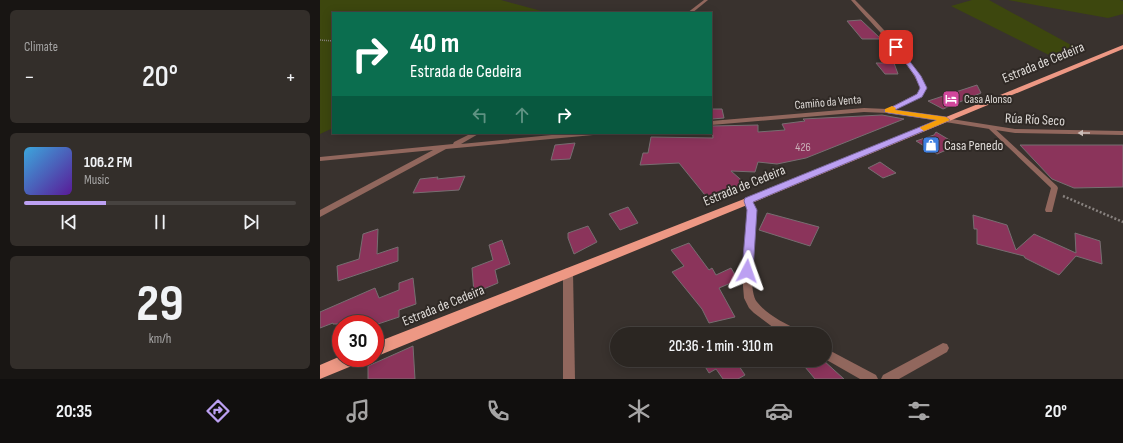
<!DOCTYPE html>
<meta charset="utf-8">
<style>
body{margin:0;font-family:"Sofia Sans Condensed",sans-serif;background:#332e2a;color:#f1f3f6;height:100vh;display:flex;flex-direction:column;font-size:15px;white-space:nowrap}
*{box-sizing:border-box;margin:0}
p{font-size:13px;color:#a6a5a5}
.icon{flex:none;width:22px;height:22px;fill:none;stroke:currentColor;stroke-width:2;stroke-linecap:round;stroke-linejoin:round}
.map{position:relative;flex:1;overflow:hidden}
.details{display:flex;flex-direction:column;gap:10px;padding:10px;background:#181513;width:320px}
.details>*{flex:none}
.guide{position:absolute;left:12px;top:12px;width:380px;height:122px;border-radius:0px;box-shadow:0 2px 10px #0003,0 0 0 1px #474340;background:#0b6e4f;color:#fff;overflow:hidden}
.speed{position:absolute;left:12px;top:315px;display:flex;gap:8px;font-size:20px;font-weight:700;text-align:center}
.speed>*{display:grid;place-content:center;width:52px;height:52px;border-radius:50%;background:#2b2622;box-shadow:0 2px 10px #0003,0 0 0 1px #474340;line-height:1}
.speed .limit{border:6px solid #d22;background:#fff;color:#111}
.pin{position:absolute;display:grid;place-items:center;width:34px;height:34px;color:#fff;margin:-17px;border-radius:8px;box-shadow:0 2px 6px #0006}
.me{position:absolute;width:44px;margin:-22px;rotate:4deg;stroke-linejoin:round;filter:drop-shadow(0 0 3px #0008)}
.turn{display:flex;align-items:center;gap:14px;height:84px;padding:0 12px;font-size:18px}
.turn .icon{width:52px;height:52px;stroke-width:2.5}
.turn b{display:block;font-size:28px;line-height:34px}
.lanes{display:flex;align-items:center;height:38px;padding:0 12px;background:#0003;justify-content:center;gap:20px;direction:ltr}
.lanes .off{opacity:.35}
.big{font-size:30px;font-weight:600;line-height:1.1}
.details .card{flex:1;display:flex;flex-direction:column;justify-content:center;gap:6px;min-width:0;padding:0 14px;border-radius:6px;background:#332e2a}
.details .dial{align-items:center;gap:0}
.dial b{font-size:52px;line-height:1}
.song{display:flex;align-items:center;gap:12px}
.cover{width:48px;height:48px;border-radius:6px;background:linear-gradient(135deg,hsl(200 70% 55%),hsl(270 70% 35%))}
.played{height:4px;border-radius:2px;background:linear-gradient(90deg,#bca0f2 30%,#474340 30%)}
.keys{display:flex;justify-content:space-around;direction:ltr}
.heat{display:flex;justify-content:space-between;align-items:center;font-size:22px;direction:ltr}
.trip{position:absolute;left:290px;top:327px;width:222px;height:40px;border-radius:20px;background:#2b2622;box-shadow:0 2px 10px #0003,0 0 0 1px #474340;font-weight:600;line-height:40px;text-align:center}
.tab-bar{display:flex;height:64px;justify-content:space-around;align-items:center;background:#110f0e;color:#a6a5a5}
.tab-bar .icon{width:28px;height:28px}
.tab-bar .selected{color:#bca0f2}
.tab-bar b{font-size:18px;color:#f1f3f6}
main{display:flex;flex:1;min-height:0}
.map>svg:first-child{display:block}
.green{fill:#3d470e}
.building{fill:#8b345b;stroke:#776e71}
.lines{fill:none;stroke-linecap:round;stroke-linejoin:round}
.path-far1{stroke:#88827f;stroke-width:1.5;stroke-dasharray:1 1;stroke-linecap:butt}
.path{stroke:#88827f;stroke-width:2.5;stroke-dasharray:2 2;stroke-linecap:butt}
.lane{fill:#91675d;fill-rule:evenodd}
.street{fill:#91675d;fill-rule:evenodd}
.primary{fill:#ed9884;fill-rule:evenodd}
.oneway{fill:#ccbeb9}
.route{fill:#bca0f2;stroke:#7a689d}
.slow{fill:#f59e0b}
.labels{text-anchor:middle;stroke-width:4;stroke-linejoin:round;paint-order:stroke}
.far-poi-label{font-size:12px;fill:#dfdbd8;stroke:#2f2925;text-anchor:start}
.far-street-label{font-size:12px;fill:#dfdbd8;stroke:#2f2925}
.number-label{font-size:12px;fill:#cab1b9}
.street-label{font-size:14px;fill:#dfdbd8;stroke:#2f2925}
.poi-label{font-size:14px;fill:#dfdbd8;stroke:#2f2925;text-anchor:start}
</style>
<main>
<section class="details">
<div class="card"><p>Climate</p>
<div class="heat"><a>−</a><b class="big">20°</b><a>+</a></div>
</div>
<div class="card">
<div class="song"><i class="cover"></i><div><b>106.2 FM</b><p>Music</p></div></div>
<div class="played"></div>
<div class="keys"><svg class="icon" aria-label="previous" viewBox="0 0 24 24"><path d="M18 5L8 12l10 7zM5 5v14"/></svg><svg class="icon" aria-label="pause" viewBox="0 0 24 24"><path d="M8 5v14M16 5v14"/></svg><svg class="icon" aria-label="next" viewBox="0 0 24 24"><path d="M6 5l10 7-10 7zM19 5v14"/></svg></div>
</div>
<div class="card dial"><b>29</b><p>km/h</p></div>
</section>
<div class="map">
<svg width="803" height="379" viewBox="0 0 803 379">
<rect width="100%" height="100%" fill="#39322e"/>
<g class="green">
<path d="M0,0H181L229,13H13V128L0,134Z"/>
<path d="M652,0H669L762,51L737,59L631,6Z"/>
<path d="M688,0H800L803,1V14L788,18Z"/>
</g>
<g class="building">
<path d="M541,20L561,39H542L527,21Z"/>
<path d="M556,63H574L578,74H565Z"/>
<path d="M657,85L661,93L623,109L608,101Z"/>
<path d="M391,109H402L404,118L392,119Z"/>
<path d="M562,115L584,119L486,158L457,164L438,162L435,172L411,171L427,185L389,200L359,163L320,165L323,153H328L331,137L393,138L392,126L438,125V132L465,130L462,124L485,121L483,119Z"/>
<path d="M616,132L638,145L617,154L596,141L614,135Z"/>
<path d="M255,143L250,159L231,160L235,145Z"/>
<path d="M700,145H803V187L754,188L732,179Z"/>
<path d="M560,162L576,173L563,178L548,168Z"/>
<path d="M145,176L139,190L93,193L100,179L118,177L117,179Z"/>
<path d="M308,207L318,223L300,230L289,214Z"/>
<path d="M447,213L499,227L490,246L439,230Z"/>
<path d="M653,215L687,225L696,250L714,234L756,253L755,233L780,241L782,264L756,256L739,275L705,258L704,256L657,244V229H654Z"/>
<path d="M268,226L277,242L254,254L248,238V233Z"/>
<path d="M58,229L57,254L78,247V261L18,281L17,266L39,259L43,234Z"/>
<path d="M182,240L190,264L175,270L178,283L154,293L152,268L173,260L169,245Z"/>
<path d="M369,243L389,270L392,268L396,275L411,268L418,280L399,288L415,317L389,323L382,309L352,272L364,266L351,250Z"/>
<path d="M93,278L96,304L79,310V317L58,324H13V323L0,328V312L55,288L59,298L79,290V283Z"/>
<path d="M93,346L95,379H48V366Z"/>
<path d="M381,360H415L425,375L418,379H403L396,369L389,373Z"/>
<path d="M494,360H503L524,379H495L485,367Z"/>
</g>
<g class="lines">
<path class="path-far1" d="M0,40L13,41"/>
<path class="path" d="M743,196L803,222"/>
<path class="lane" d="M671,126L673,127L737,186L738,188L732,212H726L725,210L731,188L669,129V127Z"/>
<g class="street">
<path d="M384,0H388L372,13H367Z"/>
<path d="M531,0H535C562,27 588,54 607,88L601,96L574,110L695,129L803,131V135L695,133L568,113L544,112L391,125V121L544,108L567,109L597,94L601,88C582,52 557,30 531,0Z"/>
<path d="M152,133H160L141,144L252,133H276L273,135L126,149L0,217V210L113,150L0,161V157L133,144L134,142Z"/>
<path d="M428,198L431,199C438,212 436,218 434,232C433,247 428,291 437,302C447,315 464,323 478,330L480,334H464L454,328L434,313L429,308L424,298L422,274L428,210L424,201Z"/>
<path d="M248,268L251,269L253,272L255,379H243V272L245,269Z"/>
<path d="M623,343L627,344L629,348L627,352L579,379H561L563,375Z"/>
<path d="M505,348L556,375L558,379H540L505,359Z"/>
</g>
<g class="primary">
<path d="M803,45V49L432,203L55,357V343L424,199Z"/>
<path d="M21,356V358H41L39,363L0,379V365Z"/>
</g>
</g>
<defs><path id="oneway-solid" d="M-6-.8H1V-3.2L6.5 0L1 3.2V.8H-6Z"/></defs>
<use class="oneway" href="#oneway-solid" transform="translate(764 133) rotate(180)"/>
<path class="route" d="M574,46H578L601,76L607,88L602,97L575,110L626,117L630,120L433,202L437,210L433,271L431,274L427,275L423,274L422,271L427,210L424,201L425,198L617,120L568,113L564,111L597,94L600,88L595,76L574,47Z"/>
<path class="slow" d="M572,106L576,108L575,110L626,117L630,120L604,131L600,128L601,127L617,120L565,112V109Z"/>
<defs>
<g id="hotel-square" transform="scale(0.9)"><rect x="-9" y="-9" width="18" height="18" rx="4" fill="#d1479c" stroke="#2f2925"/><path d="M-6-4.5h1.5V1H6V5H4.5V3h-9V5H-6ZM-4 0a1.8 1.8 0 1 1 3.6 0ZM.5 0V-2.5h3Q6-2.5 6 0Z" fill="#fff"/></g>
<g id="shop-square" transform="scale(0.9)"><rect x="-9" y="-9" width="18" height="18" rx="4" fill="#3f7fe0" stroke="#2f2925"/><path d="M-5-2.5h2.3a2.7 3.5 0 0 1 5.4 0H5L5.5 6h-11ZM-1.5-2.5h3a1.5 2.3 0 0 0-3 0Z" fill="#fff"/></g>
</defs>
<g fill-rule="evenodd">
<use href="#hotel-square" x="631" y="99"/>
<use href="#shop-square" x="611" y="145"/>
</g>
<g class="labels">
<g class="far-poi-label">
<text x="644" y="103">Casa Alonso</text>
</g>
<g class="far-street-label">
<text transform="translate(508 102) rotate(-5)" y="4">Camiño da Venta</text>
</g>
<g class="number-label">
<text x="483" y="151">426</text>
</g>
<g class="street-label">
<text transform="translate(723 62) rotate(-22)" y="5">Estrada de Cedeira</text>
<text transform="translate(715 119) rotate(3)" y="5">Rúa Río Seco</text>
<text transform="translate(424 185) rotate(-22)" y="5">Estrada de Cedeira</text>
<text transform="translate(123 305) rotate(-22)" y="5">Estrada de Cedeira</text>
</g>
<g class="poi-label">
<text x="624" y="150">Casa Penedo</text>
</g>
</g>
</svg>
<div class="speed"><div class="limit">30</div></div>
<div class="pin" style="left:576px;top:47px;background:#d93025"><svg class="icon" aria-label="arrive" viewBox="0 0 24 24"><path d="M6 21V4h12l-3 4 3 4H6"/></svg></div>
<svg class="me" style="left:427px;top:271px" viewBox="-20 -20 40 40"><path d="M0-17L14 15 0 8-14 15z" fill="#bca0f2" stroke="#fff" stroke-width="4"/></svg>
<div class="trip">20:36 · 1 min · 310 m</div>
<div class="guide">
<div class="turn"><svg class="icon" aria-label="right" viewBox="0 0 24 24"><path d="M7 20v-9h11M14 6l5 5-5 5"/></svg><div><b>40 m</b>Estrada de Cedeira</div></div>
<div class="lanes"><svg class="icon off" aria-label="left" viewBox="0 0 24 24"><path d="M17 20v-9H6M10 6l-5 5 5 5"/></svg><svg class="icon off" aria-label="ahead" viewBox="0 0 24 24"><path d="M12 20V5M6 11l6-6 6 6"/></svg><svg class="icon" aria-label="right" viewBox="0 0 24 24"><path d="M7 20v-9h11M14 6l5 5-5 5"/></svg></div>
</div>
</div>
</main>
<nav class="tab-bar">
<b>20:35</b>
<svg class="icon selected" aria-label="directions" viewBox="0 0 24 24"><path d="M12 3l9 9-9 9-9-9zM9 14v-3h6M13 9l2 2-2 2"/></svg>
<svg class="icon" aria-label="music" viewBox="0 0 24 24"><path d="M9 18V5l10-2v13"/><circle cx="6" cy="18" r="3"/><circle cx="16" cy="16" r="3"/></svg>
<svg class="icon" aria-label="phone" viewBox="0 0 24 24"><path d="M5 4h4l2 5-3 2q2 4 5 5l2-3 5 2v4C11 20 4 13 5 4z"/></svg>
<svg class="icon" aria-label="climate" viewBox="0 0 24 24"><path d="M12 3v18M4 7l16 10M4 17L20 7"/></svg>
<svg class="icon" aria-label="car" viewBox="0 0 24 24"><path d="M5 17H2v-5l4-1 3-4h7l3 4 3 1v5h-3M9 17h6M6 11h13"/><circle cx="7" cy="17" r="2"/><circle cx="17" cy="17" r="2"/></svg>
<svg class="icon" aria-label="filters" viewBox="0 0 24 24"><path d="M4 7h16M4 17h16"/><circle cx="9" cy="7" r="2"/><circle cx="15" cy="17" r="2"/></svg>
<b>20°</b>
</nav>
